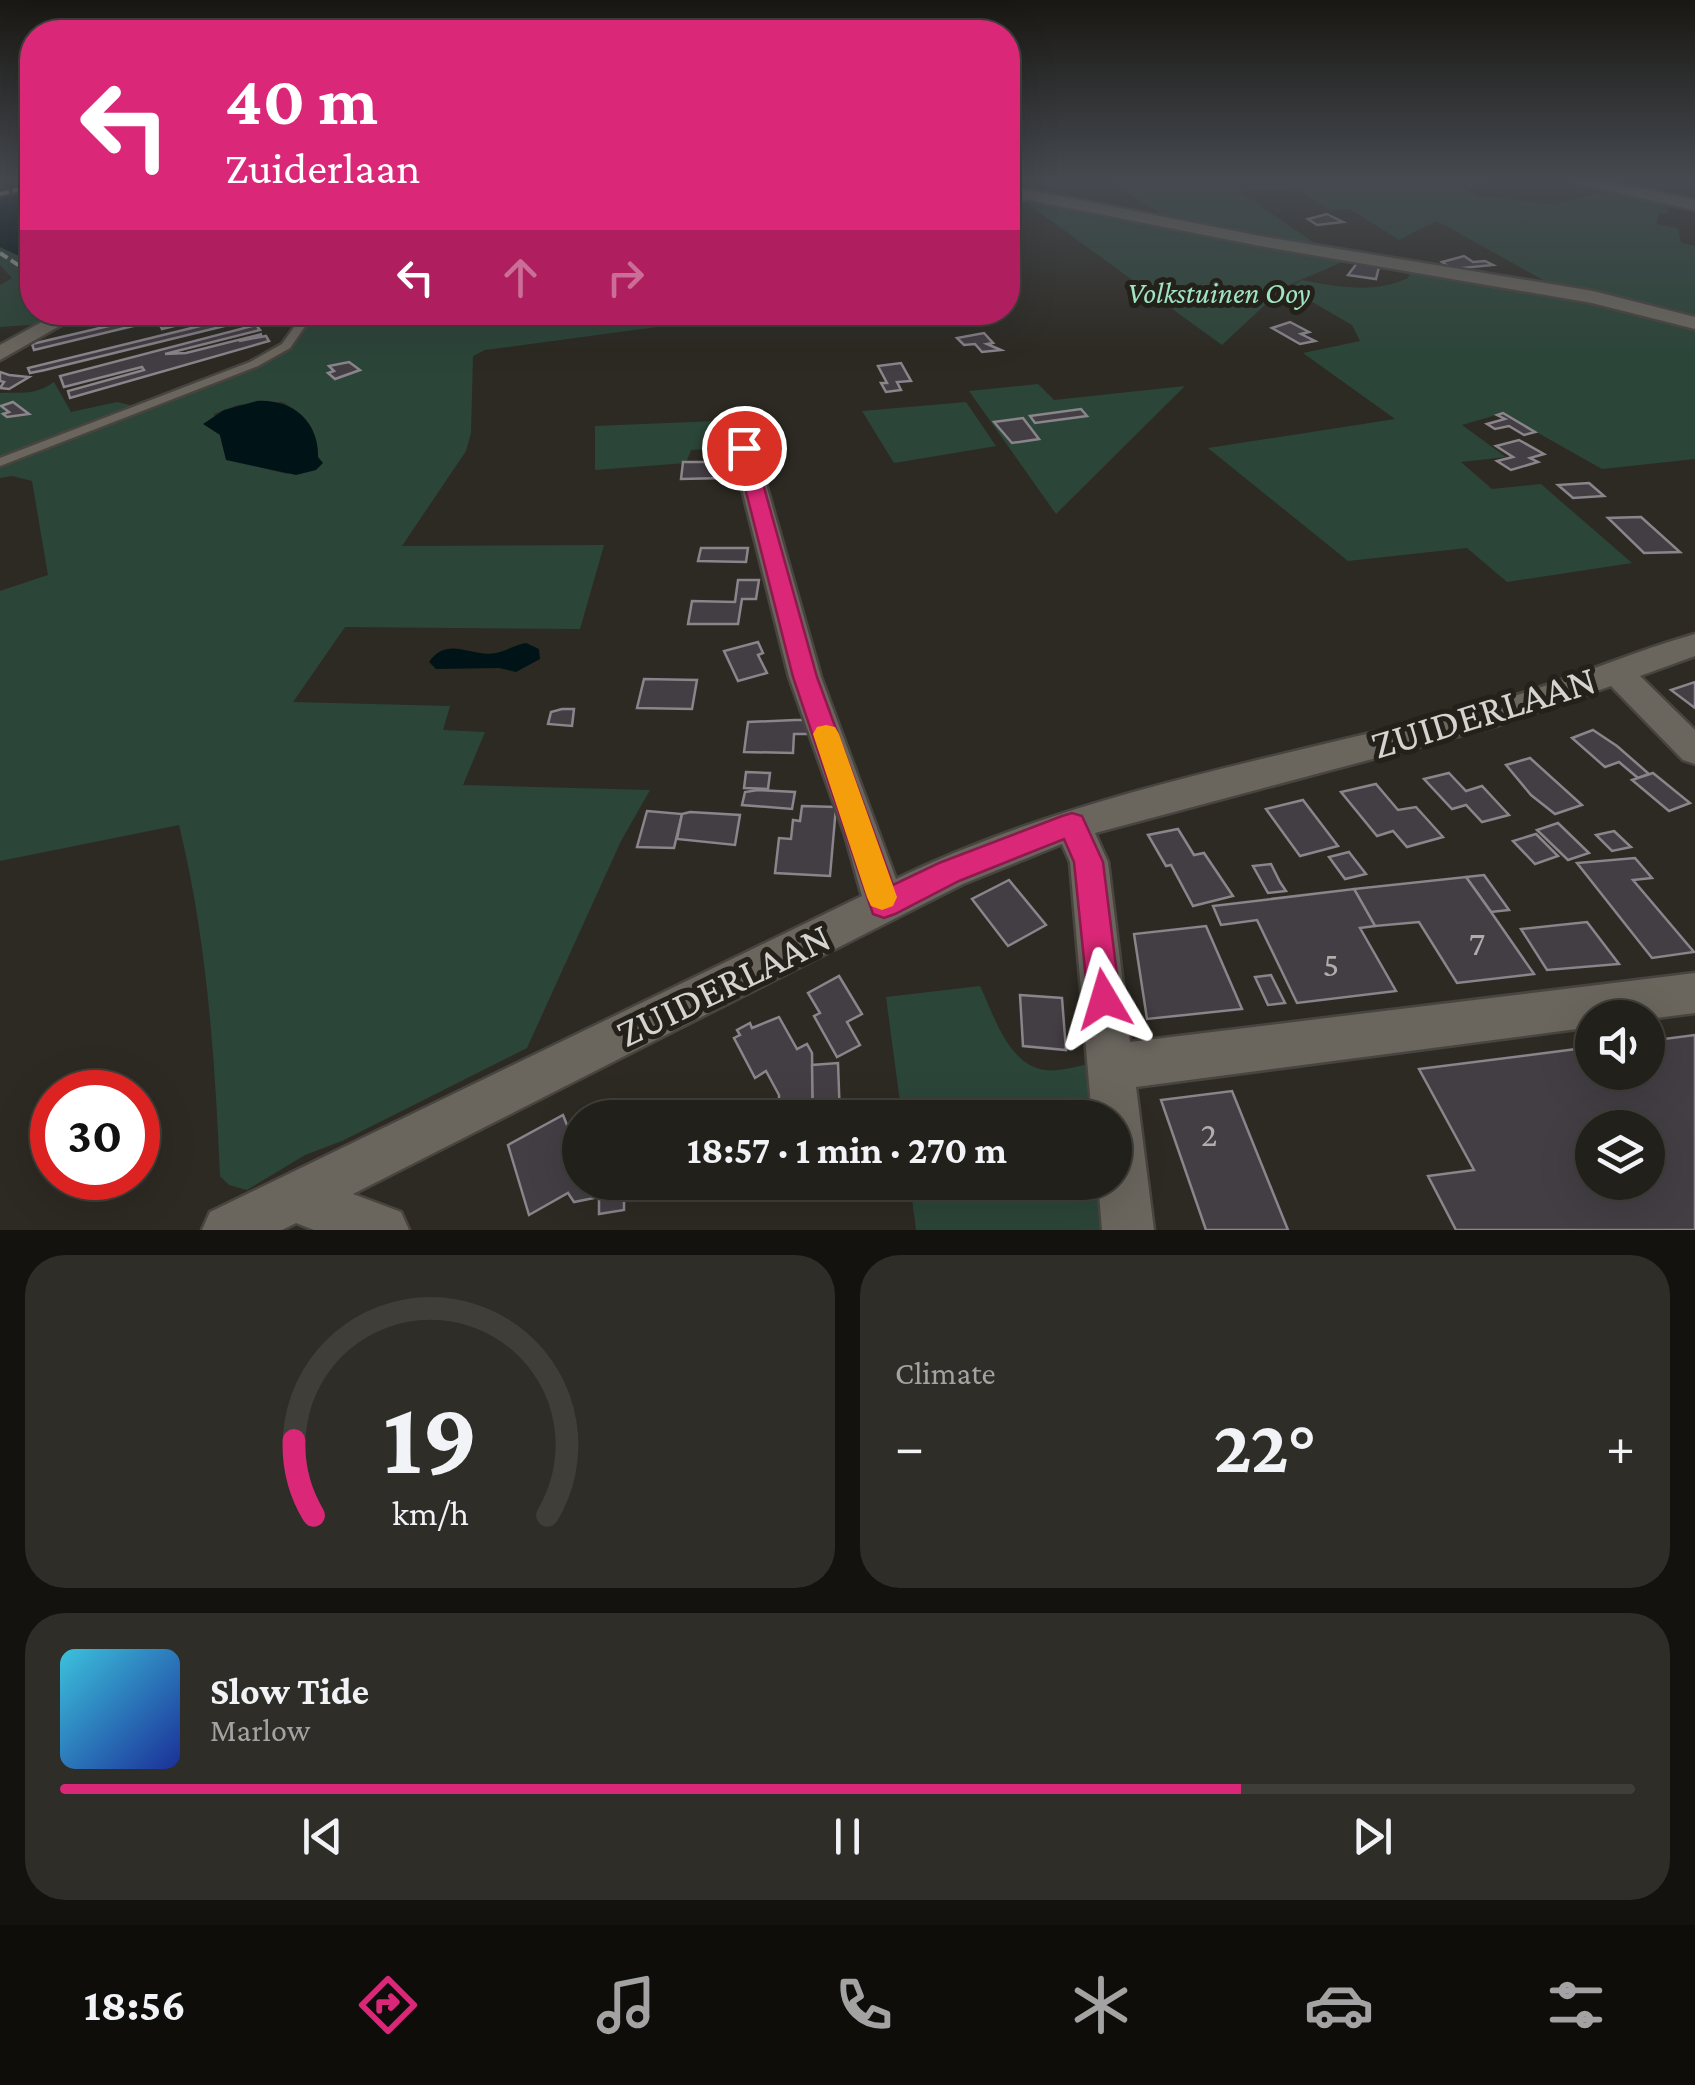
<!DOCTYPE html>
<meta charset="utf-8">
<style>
body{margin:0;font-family:"Crimson Pro",serif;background:#2e2d27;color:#f1f3f6;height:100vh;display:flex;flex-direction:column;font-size:38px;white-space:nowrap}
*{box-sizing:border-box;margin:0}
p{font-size:32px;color:#a2a3a2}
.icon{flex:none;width:55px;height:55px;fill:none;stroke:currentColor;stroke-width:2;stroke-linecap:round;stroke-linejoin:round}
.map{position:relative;height:1230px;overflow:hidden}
.drawer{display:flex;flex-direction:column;gap:25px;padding:25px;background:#13120e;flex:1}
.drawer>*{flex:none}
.banner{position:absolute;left:20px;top:20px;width:1000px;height:305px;border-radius:40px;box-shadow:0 10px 40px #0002,0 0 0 2px #3f3e39;background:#db2777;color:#fff;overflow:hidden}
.tools{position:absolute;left:1575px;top:1000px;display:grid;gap:20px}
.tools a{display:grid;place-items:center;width:90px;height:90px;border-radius:50%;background:#22201a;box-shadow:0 10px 40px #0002,0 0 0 2px #3f3e39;font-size:50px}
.speed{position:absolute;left:30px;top:1070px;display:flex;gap:20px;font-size:50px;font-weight:700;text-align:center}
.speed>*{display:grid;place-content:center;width:130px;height:130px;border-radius:50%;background:#22201a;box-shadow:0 10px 40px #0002,0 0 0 2px #3f3e39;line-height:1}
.speed .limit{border:15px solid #d22;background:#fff;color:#111}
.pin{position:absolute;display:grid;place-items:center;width:85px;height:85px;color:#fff;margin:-42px;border:5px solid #fff;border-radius:50%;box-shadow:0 2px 10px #0007}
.me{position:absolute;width:110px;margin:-55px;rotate:353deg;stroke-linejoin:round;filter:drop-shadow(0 0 8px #0008)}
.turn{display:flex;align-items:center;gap:35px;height:210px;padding:0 40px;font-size:45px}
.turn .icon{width:130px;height:130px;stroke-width:2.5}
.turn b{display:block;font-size:70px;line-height:85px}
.lanes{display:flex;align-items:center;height:95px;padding:0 40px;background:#0003;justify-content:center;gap:50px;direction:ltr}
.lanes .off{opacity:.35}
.big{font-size:75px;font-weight:700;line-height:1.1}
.drawer .tile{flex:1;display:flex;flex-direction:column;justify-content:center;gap:15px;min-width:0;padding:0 35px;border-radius:40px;background:#2e2d27}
.drawer .dial{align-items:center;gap:0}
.dial svg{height:260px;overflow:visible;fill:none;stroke:#3f3e39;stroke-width:7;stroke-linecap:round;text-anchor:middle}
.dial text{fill:#f1f3f6;stroke:none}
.song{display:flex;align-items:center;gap:30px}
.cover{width:120px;height:120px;border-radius:15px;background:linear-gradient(135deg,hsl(190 70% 55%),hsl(230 70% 35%))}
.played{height:10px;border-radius:5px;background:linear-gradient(90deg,#db2777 75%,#3f3e39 75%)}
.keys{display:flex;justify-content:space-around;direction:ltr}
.heat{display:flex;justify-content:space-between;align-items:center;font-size:55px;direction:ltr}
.drawer .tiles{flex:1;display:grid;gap:25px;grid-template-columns:1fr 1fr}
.tile:last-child{grid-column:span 2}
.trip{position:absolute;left:562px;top:1100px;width:570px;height:100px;border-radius:50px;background:#22201a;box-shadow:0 10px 40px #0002,0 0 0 2px #3f3e39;font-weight:700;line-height:100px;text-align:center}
.menu{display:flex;height:160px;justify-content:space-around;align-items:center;background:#0e0d0a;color:#a2a3a2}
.menu .icon{width:70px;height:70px}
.menu .current{color:#db2777}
.menu b{font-size:45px;color:#f1f3f6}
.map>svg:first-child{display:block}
.green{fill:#2c4539;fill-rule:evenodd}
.water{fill:#001417}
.building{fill:#433e44;stroke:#8a848b;stroke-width:2.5;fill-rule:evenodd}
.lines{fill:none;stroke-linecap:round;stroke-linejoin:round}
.service-casing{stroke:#48443f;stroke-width:5}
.minor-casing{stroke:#48443f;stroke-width:5}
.service{fill:#6a665e;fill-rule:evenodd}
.minor{fill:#6a665e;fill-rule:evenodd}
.rail{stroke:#acaaa5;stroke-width:4;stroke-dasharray:9 4;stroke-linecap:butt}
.route{fill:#db2777;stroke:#8e194d;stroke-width:2.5}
.slow{fill:#f59e0b}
.labels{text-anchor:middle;stroke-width:10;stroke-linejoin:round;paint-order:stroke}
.far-park-label{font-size:30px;font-style:italic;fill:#a0e4c2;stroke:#24201a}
.near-number-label{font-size:35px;fill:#b0aeac}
.near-street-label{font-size:42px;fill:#d5d3cf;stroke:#24201a}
</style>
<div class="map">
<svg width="1695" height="1230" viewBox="0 0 1695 1230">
<rect width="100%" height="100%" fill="#2d2a23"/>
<g class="green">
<path d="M1106,180H1496L1467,190L1478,196L1555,205L1608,190L1669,204L1667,214L1659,213L1657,224L1678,228L1681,243L1695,246V321L1552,285L1437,221L1399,240L1350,209L1330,210L1294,188L1240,192L1322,248L1174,222Z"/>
<path d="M1018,197L1352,258L1284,287L1222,345Z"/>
<path d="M0,247L32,262V312L65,313L44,324L0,327V285L12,278L0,265Z"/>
<path d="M1412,267L1695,324V459L1602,469L1503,413L1462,425L1506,457L1461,462L1492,489L1541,484L1632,563L1507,582L1467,548L1348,561L1208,448L1395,419L1303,353L1360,341L1352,325L1288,288L1302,280C1338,287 1374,294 1408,278Z"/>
<path d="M315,313H761L485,350L473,356L471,433L466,451L402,546L604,545L580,629L345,627L293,702L450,706L443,730L485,732L463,785L650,790L621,841L527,1048L342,1141L305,1155L247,1190L229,1185L220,1176C215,1059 207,939 179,825L0,861V591L48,575L32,481L12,476L0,478V468L254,366L299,335ZM282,402C304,413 319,433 318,458L287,474L226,459L214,414L238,405Z"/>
<path d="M54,382L71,412L117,402L134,406L0,459V393C21,392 35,396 54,382Z"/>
<path d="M1038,384L1054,400L1185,386L1056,514L969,391Z"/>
<path d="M966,402L996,446L894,463L862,411Z"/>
<path d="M741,420L748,446L691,450L686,463L595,470V426Z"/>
<path d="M980,986C994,1015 1008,1065 1045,1070C1060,1072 1078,1066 1092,1063L1098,1117H902L886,997Z"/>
<path d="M910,1183H1105L1110,1230H916Z"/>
</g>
<g class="water">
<path d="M32,192V262L0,247V199Z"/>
<path d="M257,401C292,399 319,421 318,457L323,463L316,470L296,475L226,460L220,435L203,424L224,410Z"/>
<path d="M526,643L539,649L540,659L516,672L499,668L436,669L429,662C448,635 471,658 496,653C506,651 515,645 526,643Z"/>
</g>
<g class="building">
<path d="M1327,214L1343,222L1317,225L1308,219Z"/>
<path d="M1464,256L1473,262L1485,261L1493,265L1452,269L1442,262Z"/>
<path d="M1357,263L1379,267L1376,279L1348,275Z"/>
<path d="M168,312H191L34,350L32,344Z"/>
<path d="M204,312H230L162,329L159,323Z"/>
<path d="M249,314L253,319L45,370L30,373L28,368Z"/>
<path d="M1290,322L1309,332L1301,334L1315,341L1300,344L1272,328Z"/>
<path d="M256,325L260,330L165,354L186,353L262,334L239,341L266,336L269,341L70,398L68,391L144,370L142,367L64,387L60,376Z"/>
<path d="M984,333L993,343L987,344L1001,350L982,352L975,344L964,345L957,338Z"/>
<path d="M349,362L360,370L335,379L328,373L334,371L329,366Z"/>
<path d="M901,363L911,381L897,382L901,390L886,392L881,383H887L878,366Z"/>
<path d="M0,372L9,375L29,377L9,389L0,388L4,382L0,381Z"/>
<path d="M13,402L29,414L7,417L3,414L9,412L1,406Z"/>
<path d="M1081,409L1087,416L1035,423L1030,416Z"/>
<path d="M1503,413L1535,432L1524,435L1509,426L1495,429L1487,424L1505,419L1497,415Z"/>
<path d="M1023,418L1039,439L1012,443L994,422Z"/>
<path d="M1519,440L1544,454L1530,458L1538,462L1511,470L1497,461L1513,457L1496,446Z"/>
<path d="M712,446H728L725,478L681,479L683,462H710Z"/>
<path d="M1589,483L1604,496L1573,498L1558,485Z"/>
<path d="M1641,517L1680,552L1644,553L1608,518Z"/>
<path d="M701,548H748L746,562L698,561Z"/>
<path d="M738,580H759L756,599H742L738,624H688L692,601L735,602Z"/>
<path d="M758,642L763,653L758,655L767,673L738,681L724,651Z"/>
<path d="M644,679L697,680L692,709L637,708Z"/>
<path d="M1695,682V708L1671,690Z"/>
<path d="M562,709H574L572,726L548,724L551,712Z"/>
<path d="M795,720H811L810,734H794L793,753L744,752L748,722Z"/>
<path d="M1593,730L1617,746L1649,774L1638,778L1619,762L1605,767L1572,738Z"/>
<path d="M1530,758L1582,805L1555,814L1531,795L1506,765Z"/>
<path d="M746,772L770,773L768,789L744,788Z"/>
<path d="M1449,773L1466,791L1482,786L1509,815L1482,822L1466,805L1452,809L1424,779Z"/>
<path d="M1653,773L1690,803L1669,811L1632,780Z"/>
<path d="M1376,784L1398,810L1416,807L1443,837L1407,847L1393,831L1377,836L1341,792Z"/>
<path d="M758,790L795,792L792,809L742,805L745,792Z"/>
<path d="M1303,800L1338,846L1300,856L1266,809Z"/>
<path d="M802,806L836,807L830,876L775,873L779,838L791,839L793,820L800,821Z"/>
<path d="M647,811L682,814L674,848L637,847Z"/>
<path d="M690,812L740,815L735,845L677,839L682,814Z"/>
<path d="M1558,823L1589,853L1568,860L1537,830Z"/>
<path d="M1178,829L1194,855L1204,853L1233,896L1193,906L1171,865L1166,866L1148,835Z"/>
<path d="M1614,831L1631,847L1612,851L1596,835Z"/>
<path d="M1536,834L1558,856L1535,864L1513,841Z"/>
<path d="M1349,852L1366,874L1345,879L1329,857Z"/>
<path d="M1635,858L1652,878L1633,880L1694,952L1652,958L1577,863Z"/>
<path d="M1271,864L1280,882L1286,891L1268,893L1253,866Z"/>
<path d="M1484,875L1509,910L1491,912L1466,877Z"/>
<path d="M1466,877L1491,912L1534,974L1457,983L1419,922L1375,926L1354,889Z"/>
<path d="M1009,880L1046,925L1008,946L972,899Z"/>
<path d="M1354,889L1375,926L1360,928L1396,991L1297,1003L1257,920L1221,925L1213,906Z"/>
<path d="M1587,922L1619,964L1547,970L1521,929Z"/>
<path d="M1206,926L1242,1009L1147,1019L1134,934Z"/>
<path d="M1271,975L1285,1003L1268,1005L1255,977Z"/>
<path d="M839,976L862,1014L847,1022L860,1045L837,1057L814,1016L820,1013L808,993Z"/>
<path d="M1020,995L1062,998L1066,1050L1023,1046Z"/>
<path d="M779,1017L797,1049L807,1044L812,1053L813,1118H779V1095L766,1071L755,1078L734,1038L740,1035L737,1030L750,1023L752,1028Z"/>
<path d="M1695,1035V1230H1456L1428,1176L1474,1170L1419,1069L1592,1047V1072H1648V1041ZM1592,1128H1648V1182H1592Z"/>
<path d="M838,1063L840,1118H813L812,1065Z"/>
<path d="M1232,1091L1288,1230H1206L1161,1100Z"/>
<path d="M563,1115L567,1125L580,1122V1182H624V1210L599,1214V1197L574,1202L568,1193L529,1215L508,1145Z"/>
</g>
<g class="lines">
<g class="service-casing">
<path id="service" d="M305,312H315L290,348L258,366L0,466V458L250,362L282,344Z"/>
</g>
<g class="minor-casing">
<g id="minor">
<path d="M1574,180H1600L1695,200V210L1576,183Z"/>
<path d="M1008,186L1260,236L1593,291L1695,317V329L1592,303L1260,246L1008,196Z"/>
<path d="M60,312H84L0,360V345Z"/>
<path d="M744,442L756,449L821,677L896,879C1082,789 1289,757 1486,704C1558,685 1624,654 1695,634V656L1640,676L1695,730V764L1683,760L1611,686L1496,726L1095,833L1108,862L1130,1042L1695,973V1013L1648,1019L1592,1018V1027L1136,1087L1154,1230H1102L1098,1182H1115V1118H1092L1070,862L1062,844L963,884L353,1194L401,1212L409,1230H314L296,1223L282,1230H202L210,1212L862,896L845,835L789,677L732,449Z"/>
</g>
</g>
<use href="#service" class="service"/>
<use href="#minor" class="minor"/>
<g class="rail">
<path d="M0,194L32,186"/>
<path d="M0,253L32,274"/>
</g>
</g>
<linearGradient id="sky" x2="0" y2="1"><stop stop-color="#191713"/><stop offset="0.51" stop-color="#464a50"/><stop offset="1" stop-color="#464a50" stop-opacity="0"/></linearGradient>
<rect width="1695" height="352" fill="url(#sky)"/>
<path class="route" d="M744,443L753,448L817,677L893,885L939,863L1062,816L1072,813L1082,816L1103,862L1120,999L1116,1010L1104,1014L1092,1010L1088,999L1074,862L1064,839L959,881L895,914L884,918L873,914L793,677L735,448Z"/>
<path class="slow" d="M826,725L835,727L839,734L897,897L893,906L882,910L871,906L867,897L813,734L817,727Z"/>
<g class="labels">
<g class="far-park-label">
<text x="1219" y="303">Volkstuinen Ooy</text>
</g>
<g class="near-number-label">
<text x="1477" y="955">7</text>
<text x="1331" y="976">5</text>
<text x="1209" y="1146">2</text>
</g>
<g class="near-street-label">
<text transform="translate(1483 711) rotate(-17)" y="15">ZUIDERLAAN</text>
<text transform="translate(723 984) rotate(-26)" y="15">ZUIDERLAAN</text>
</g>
</g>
</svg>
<div class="tools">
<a><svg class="icon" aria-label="sound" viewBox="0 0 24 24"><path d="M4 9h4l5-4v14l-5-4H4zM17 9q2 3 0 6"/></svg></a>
<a><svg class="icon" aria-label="layers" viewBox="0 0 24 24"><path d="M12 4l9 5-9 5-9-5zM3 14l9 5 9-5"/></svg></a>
</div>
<div class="speed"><div class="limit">30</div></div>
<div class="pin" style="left:744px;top:448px;background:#d93025"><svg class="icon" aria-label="arrive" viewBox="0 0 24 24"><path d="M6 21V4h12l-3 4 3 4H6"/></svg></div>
<svg class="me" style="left:1104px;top:999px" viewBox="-20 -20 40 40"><path d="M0-17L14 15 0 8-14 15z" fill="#db2777" stroke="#fff" stroke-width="4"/></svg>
<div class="trip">18:57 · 1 min · 270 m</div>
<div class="banner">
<div class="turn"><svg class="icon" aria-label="left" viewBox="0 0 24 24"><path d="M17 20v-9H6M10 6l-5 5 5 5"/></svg><div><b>40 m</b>Zuiderlaan</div></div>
<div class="lanes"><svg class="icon" aria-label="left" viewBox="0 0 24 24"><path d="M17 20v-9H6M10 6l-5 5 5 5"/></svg><svg class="icon off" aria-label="ahead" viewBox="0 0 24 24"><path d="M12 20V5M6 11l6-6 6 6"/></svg><svg class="icon off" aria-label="right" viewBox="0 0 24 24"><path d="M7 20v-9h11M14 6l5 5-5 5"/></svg></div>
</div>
</div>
<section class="drawer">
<div class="tiles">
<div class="tile dial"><svg viewBox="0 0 100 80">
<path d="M14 69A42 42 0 1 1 86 69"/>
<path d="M14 69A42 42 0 0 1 8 46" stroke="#db2777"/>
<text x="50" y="56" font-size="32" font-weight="700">19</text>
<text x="50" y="72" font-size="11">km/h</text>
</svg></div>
<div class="tile"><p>Climate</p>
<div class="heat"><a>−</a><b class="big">22°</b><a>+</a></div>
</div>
<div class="tile">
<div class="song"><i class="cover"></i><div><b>Slow Tide</b><p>Marlow</p></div></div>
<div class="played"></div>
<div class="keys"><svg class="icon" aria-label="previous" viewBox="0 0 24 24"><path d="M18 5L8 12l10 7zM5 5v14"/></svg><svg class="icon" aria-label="pause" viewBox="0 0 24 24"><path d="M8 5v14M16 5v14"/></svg><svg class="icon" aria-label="next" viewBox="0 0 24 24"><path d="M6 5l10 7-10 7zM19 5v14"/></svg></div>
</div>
</div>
</section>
<nav class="menu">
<b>18:56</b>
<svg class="icon current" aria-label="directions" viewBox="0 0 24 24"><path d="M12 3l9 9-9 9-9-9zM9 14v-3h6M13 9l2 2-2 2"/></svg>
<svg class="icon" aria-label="music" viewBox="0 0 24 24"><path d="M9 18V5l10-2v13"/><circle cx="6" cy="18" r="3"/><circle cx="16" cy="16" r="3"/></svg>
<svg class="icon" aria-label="phone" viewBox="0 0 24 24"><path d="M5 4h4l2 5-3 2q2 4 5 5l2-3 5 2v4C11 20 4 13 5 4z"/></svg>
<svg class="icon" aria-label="climate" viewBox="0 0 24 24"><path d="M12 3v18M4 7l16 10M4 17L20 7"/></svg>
<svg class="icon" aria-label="car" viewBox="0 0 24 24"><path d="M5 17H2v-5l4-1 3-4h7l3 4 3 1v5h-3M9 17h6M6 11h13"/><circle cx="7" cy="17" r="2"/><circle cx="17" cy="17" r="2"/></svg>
<svg class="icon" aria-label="filters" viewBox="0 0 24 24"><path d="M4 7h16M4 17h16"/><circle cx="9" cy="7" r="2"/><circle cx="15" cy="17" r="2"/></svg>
</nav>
